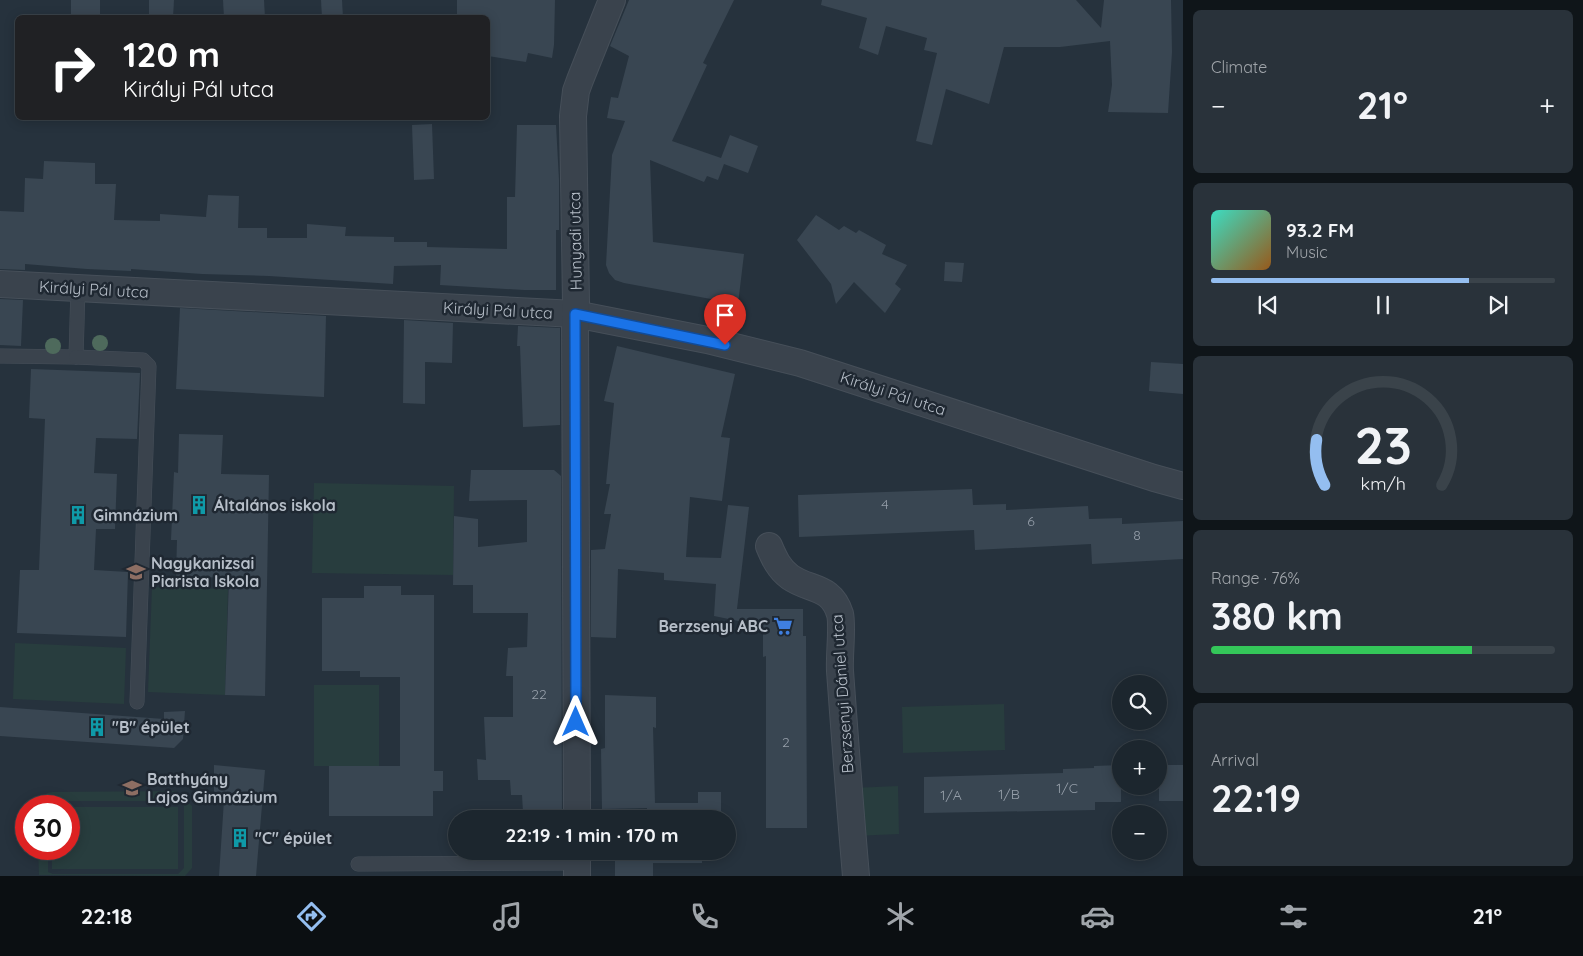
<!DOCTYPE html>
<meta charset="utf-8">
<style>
body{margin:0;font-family:Quicksand,sans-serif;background:#29323a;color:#f1f3f6;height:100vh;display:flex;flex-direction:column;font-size:19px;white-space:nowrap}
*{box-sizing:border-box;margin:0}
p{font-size:16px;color:#a0a5aa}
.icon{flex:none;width:28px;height:28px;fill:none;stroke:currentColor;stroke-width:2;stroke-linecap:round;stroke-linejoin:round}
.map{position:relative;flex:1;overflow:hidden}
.drawer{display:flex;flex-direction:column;gap:10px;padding:10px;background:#0f1519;width:400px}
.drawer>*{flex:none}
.top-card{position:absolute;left:15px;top:15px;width:475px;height:105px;border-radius:8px;box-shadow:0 2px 12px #0003,0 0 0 1px #3a434a;background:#202124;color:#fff;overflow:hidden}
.fabs{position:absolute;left:1112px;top:675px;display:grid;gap:10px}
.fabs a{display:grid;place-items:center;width:55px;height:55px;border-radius:50%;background:#1c262e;box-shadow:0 2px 12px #0003,0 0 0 1px #3a434a;font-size:25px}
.speed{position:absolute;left:15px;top:795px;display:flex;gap:10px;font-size:25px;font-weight:700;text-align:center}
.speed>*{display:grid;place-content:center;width:65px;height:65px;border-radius:50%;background:#1c262e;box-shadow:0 2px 12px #0003,0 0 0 1px #3a434a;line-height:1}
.speed .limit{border:8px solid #d22;background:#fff;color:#111}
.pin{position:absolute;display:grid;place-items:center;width:42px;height:42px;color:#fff;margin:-51px -21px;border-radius:50% 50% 50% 0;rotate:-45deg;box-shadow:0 0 5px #0007}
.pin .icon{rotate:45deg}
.me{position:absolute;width:55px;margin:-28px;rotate:0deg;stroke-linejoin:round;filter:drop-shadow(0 0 4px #0008)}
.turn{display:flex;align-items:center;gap:18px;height:105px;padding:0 25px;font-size:22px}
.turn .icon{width:65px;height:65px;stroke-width:2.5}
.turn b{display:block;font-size:35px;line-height:42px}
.big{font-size:38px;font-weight:800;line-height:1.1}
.drawer .tile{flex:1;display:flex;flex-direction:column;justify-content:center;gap:8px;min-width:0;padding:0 18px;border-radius:8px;background:#29323a}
.drawer .dial{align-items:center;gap:0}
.dial svg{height:130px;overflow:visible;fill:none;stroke:#3a434a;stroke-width:7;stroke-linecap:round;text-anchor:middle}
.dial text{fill:#f1f3f6;stroke:none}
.song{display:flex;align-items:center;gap:15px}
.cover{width:60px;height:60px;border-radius:8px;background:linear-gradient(135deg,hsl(170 70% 55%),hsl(30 70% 35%))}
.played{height:5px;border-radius:2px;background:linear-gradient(90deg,#94bef0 75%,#3a434a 75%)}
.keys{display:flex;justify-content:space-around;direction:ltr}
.heat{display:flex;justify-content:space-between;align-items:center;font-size:28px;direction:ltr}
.charge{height:8px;border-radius:4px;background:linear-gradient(90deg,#34c759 76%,#3a434a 0)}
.trip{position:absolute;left:448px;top:810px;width:288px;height:50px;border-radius:25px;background:#1c262e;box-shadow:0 2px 12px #0003,0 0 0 1px #3a434a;font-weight:800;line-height:50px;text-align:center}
.menu{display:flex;height:80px;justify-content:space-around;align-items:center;background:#0b0f12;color:#a0a5aa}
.menu .icon{width:35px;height:35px}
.menu .on{color:#94bef0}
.menu b{font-size:22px;color:#f1f3f6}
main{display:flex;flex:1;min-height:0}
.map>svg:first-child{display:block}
.green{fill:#283d3e}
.building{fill:#394652}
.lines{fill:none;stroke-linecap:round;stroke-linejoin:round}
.service-casing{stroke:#464f59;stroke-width:15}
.minor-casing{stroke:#464f59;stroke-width:28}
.service{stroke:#3a434d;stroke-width:14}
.minor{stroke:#3a434d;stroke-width:26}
.tree{fill:#4e6a5c}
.route-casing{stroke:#114b97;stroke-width:12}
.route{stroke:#1a73e8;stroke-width:9}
.labels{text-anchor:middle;stroke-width:5;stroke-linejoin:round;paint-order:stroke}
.number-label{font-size:14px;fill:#959ea9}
.street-label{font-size:16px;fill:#b6bec8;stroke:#1f2832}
.poi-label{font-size:16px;font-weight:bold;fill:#b6bec8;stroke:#1f2832;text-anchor:start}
</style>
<main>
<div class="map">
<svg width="1183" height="876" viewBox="0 0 1183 876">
<rect width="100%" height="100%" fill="#26323d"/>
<g class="green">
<path d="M314,483L454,486L453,575L312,573Z"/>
<path d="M152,587L228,589L225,695L148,692Z"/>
<path d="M15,643L126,648L124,704L13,699Z"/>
<rect x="314" y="685" width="65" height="81"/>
<path d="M1004,704L1005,750L903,753L902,707Z"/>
<path d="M898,786L899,834L854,836L853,788Z"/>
<path d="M176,791L192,806V868L185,876L39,875L38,849H48V872L53,874H178L184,868V806L178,801H52L48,804V806H38C39,798 44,793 52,792Z"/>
<path d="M69,807H178V869H52V849H69Z"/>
</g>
<g class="building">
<rect x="71" y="0" width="29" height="18"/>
<path d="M149,0H174L173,18H149Z"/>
<path d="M223,0H264L265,18H224Z"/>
<path d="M321,0H342L343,18H322Z"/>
<path d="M457,0H555L554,45L552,58L528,53L526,62L488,56V18H457Z"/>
<path d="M629,0H734L703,63L707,65L672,141L721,158L730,135L758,146L748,173L724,164L718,180L707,176L704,182L650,160L653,242L744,254L738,304L624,283L615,280L609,273L606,265L612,155L625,121L607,118L611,97L618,98L629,56L610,46Z"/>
<path d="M822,0H1076L1101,28L1104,0H1171L1172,52L1168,113L1108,112L1112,85L1110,41L1060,47H1004L989,104L946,89L932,145L916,141L937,53L924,50L927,38L886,26L878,55L859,48L867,18L821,5Z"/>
<path d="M432,124L434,179L414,180L412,125Z"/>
<path d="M517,125H556L559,180V230H556V290H524L440,285L441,265L394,266L393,284L269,276L202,274L131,269V271L87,269L25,264V270L0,269V211L24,212L25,178L43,179L44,161L95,163V184H116L114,220L160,221V214L206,217L208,195L239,196L238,228H267V238H307V224L346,227L345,236L394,237V242H427V247L507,249V197H515Z"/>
<path d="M816,215L839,230L844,226L856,233L859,230L886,245L882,254L907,265L895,284L901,289L885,313L854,282L836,304L831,284L797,240Z"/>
<path d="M945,262L964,263L962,282L944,281Z"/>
<path d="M0,299L23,300L21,346L0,345Z"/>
<path d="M180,308L326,316L324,397L176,389Z"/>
<path d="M404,320L453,323L452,363L425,362V404L403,403Z"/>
<path d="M518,326L560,328V425L523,427L520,346H517Z"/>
<path d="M617,346L735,374L721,437L730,438L722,501L690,497L686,557L721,558L728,505L749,507L737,609H803V636H806L807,828H766V656L763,657V626L714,616L716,584L664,580V573L618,569L616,638L591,637V550L605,549L611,514H604L610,484H606L614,403L604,401Z"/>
<path d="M1151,362L1183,364V394L1149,391Z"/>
<path d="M31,369L140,373L137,439L96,438L94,473L117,474L115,529H96L94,570L128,572L126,637L17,633L20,570H39L45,419L29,418Z"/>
<path d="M179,434L223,435L221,474L269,475L265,696L225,695L229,578L176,576L177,540H171L174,472L178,473Z"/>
<path d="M471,470H554L561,476L562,819H545L543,810L523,812L522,795H511L510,780H478L477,759L486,760L484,717H513V676H506L508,648L527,647L528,613H473V585H453L454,516L478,519V547L527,542V500L469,501Z"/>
<path d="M972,489L973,505L1006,504V510L1088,506L1089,519L1122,518V524L1183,521V559L1092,564L1091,544L975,550L974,530L799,537L798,495Z"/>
<path d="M364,586H401V595H434V771H443V791H433V816H329V766H400V677H360V671H322V598H364Z"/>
<path d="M605,695L656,697V728L653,727L655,803H698V792H721V819H647V808L602,809L601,749L605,748Z"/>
<path d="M0,707L164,719V712L185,711L183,739L174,748L0,736Z"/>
<path d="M214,765L265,770L256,876H219L224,800L214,798Z"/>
<path d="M1121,765V802H1095V810L924,813V777L1063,773V769L1094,768V766Z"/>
<rect x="1159" y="765" width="24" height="36"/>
<path d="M615,851H721V858H702V863H653V876H615Z"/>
</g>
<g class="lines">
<g class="service-casing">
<g id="service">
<path d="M0,356L76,357L78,288"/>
<path d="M76,357L143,360L149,366L137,702"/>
<path d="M358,864L577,863"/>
</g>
</g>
<g class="minor-casing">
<g id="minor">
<path d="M0,284L575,314L707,340L800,363L1154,478L1183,486"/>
<path d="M769,546C774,558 779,569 790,577C810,591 831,585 840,614C843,626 839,656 840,671C845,739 850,808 856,876"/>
<path d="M577,819L575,314L576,303L573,116L576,91L580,80L612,0"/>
<path d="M577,851V876"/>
</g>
</g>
<use href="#service" class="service"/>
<use href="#minor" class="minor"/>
</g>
<g class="tree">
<circle cx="100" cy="343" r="8"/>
<circle cx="53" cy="346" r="8"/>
</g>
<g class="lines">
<g class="route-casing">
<path id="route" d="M576,722L575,314L725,345"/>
</g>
<use href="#route" class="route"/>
</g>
<defs>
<g id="building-bare" transform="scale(1.5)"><path d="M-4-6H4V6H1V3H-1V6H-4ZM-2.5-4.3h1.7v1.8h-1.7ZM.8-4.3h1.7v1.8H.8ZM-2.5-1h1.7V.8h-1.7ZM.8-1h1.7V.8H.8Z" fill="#0f9aa8" stroke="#1f2832" stroke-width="2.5" paint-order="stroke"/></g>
<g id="school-bare" transform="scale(1.5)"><path d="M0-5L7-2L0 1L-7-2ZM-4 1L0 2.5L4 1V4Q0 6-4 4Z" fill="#8d6e63" stroke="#1f2832" stroke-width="2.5" paint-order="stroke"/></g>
<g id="supermarket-bare" transform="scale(1.5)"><path d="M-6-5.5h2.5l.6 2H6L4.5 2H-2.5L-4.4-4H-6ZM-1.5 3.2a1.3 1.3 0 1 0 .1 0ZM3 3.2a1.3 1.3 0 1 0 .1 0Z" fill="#3f7fe0" stroke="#1f2832" stroke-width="2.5" paint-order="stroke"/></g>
</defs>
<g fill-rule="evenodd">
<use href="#building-bare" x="199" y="505"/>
<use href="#building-bare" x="78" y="515"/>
<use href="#school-bare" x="136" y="572"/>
<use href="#supermarket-bare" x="783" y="626"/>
<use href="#building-bare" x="97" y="727"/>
<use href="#school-bare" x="132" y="788"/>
<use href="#building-bare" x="240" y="838"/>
</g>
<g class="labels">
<g class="number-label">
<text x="885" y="509">4</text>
<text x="1031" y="526">6</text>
<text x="1137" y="540">8</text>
<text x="539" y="699">22</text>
<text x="786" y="747">2</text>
<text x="1067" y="793">1/C</text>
<text x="1009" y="799">1/B</text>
<text x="951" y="800">1/A</text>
</g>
<g class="street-label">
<text transform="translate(575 241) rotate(-91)" y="6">Hunyadi utca</text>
<text transform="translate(94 289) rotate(3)" y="6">Királyi Pál utca</text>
<text transform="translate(498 310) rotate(3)" y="6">Királyi Pál utca</text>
<text transform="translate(893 393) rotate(18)" y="6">Királyi Pál utca</text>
<text transform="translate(842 694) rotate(-94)" y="6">Berzsenyi Dániel utca</text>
</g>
<g class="poi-label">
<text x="214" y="511">Általános iskola</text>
<text x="93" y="521">Gimnázium</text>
<text x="151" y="569">Nagykanizsai<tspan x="151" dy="18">Piarista Iskola</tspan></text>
<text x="768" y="632" text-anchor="end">Berzsenyi ABC</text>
<text x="112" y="733">"B" épület</text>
<text x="147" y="785">Batthyány<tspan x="147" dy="18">Lajos Gimnázium</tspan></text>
<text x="255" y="844">"C" épület</text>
</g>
</g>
</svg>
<div class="fabs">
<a><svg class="icon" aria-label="search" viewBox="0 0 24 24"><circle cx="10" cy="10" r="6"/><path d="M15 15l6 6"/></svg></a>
<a>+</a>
<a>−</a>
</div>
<div class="speed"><div class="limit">30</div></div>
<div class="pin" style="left:725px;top:345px;background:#d93025"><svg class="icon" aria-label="arrive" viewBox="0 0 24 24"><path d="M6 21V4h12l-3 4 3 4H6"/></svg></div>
<svg class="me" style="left:576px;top:722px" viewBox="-20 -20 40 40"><path d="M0-17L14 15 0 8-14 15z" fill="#1a73e8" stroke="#fff" stroke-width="4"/></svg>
<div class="trip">22:19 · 1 min · 170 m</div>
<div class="top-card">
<div class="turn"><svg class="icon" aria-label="right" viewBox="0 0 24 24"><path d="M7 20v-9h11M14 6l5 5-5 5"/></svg><div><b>120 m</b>Királyi Pál utca</div></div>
</div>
</div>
<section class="drawer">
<div class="tile"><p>Climate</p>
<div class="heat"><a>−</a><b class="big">21°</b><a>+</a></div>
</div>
<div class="tile">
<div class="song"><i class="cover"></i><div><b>93.2 FM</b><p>Music</p></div></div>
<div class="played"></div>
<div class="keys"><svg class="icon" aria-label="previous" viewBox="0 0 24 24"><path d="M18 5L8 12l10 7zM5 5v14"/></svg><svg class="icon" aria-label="pause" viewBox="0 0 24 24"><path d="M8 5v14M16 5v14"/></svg><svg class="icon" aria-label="next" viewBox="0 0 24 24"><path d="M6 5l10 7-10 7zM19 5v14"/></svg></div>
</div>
<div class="tile dial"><svg viewBox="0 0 100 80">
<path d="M14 69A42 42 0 1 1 86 69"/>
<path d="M14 69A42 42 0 0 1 9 41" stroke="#94bef0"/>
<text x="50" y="56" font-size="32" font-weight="700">23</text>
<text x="50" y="72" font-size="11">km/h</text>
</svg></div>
<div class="tile"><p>Range · 76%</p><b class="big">380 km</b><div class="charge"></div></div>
<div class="tile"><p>Arrival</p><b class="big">22:19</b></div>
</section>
</main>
<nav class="menu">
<b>22:18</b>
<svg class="icon on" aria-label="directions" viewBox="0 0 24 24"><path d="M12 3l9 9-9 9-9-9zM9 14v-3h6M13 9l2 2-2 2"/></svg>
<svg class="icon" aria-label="music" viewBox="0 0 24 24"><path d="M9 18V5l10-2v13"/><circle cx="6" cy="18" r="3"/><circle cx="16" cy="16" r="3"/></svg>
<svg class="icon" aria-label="phone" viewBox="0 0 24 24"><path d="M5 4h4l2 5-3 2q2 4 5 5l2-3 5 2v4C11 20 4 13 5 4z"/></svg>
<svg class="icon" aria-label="climate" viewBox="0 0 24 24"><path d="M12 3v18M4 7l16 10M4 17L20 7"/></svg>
<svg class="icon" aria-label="car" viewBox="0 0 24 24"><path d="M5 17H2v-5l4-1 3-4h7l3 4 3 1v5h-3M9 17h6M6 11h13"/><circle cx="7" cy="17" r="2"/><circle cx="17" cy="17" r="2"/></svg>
<svg class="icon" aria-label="filters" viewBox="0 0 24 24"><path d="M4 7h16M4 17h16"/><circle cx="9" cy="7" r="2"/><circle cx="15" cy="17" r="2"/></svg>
<b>21°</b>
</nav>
